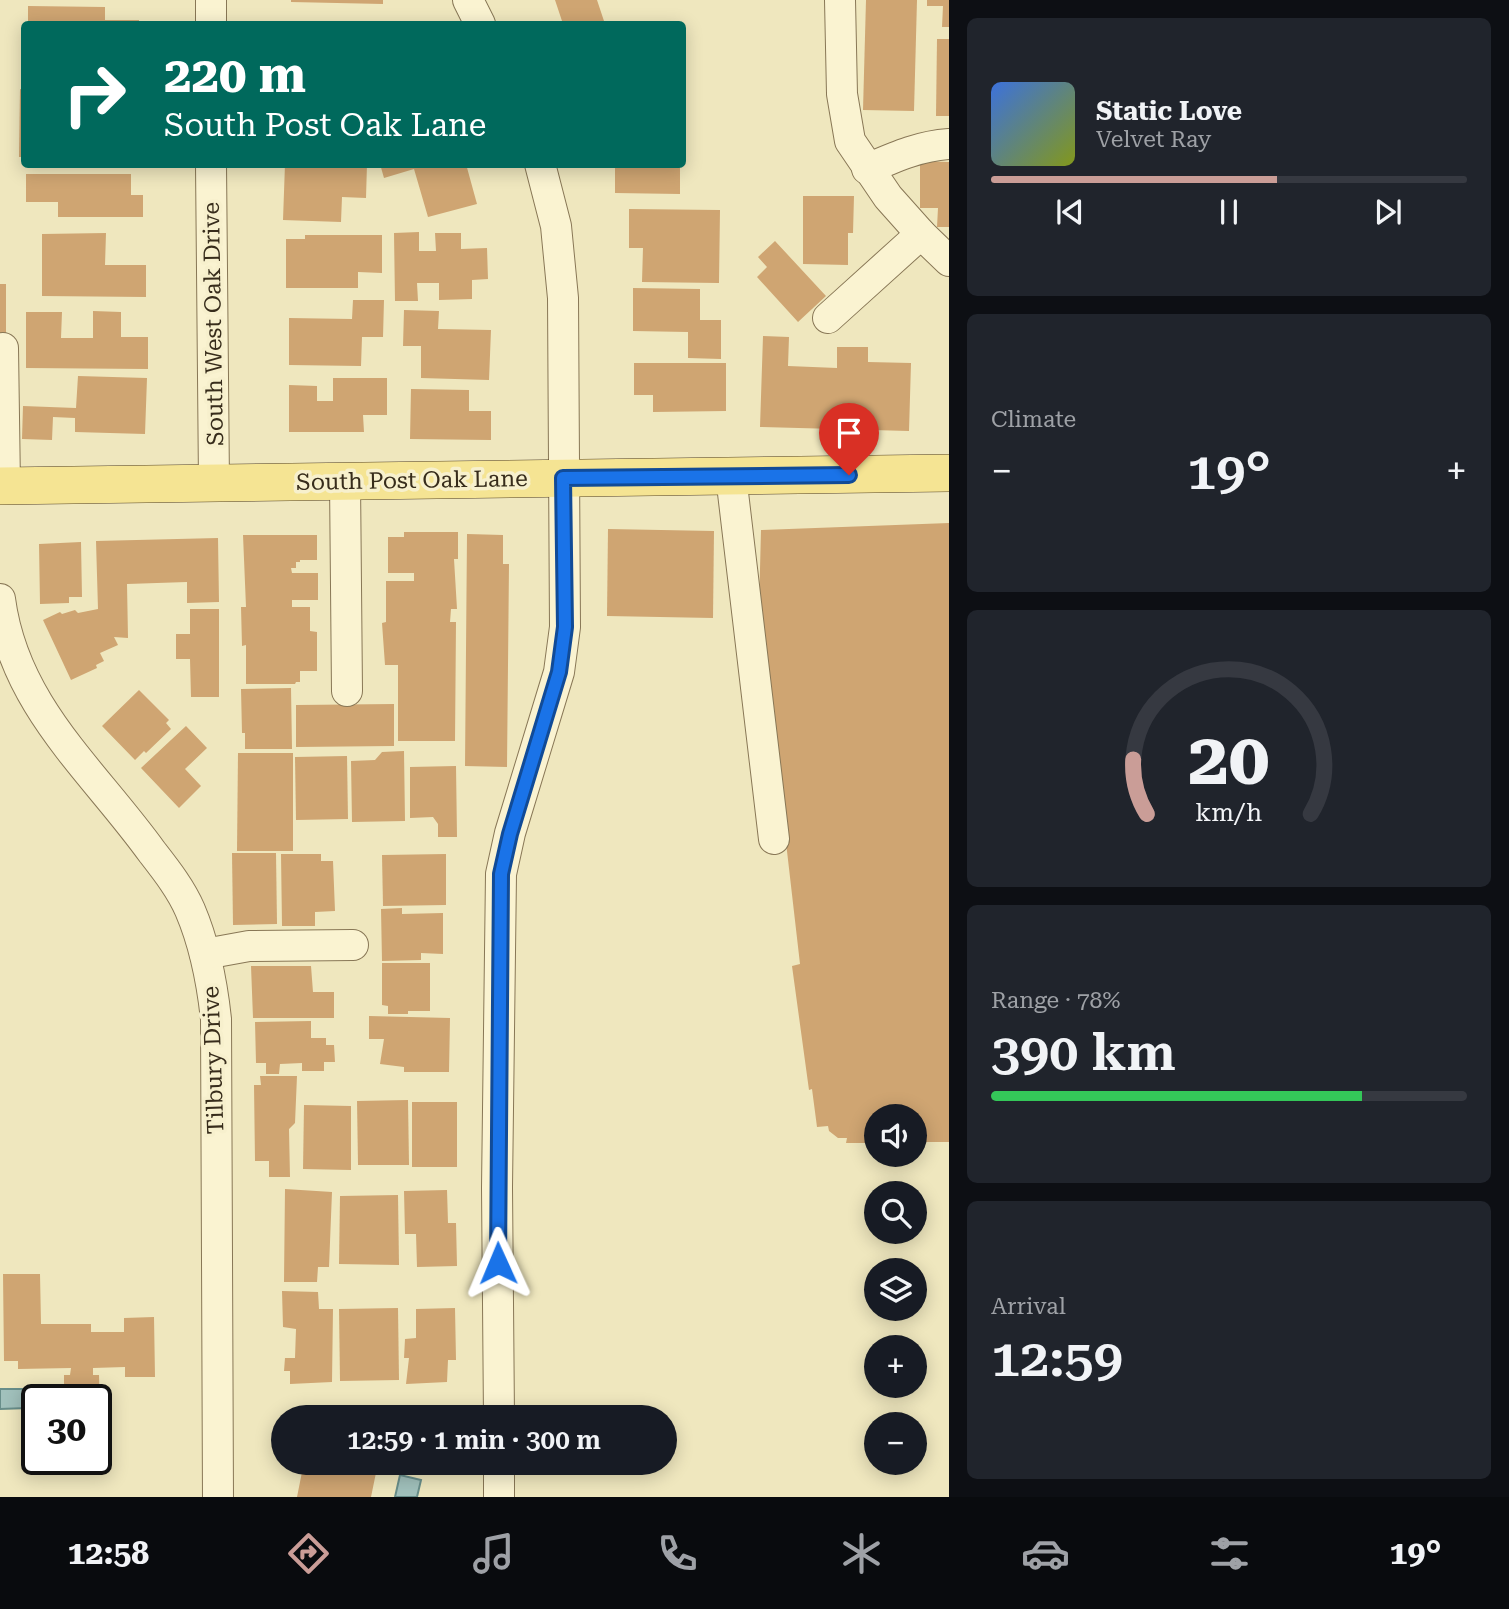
<!DOCTYPE html>
<meta charset="utf-8">
<style>
body{margin:0;font-family:"Roboto Serif",serif;background:#20242c;color:#f1f3f6;height:100vh;display:flex;flex-direction:column;font-size:26px;white-space:nowrap}
*{box-sizing:border-box;margin:0}
p{font-size:23px;color:#9ea1a6}
.icon{flex:none;width:38px;height:38px;fill:none;stroke:currentColor;stroke-width:2;stroke-linecap:round;stroke-linejoin:round}
.map{position:relative;flex:1;overflow:hidden}
.sheet{display:flex;flex-direction:column;gap:18px;padding:18px;background:#0d0f14;width:560px}
.sheet>*{flex:none}
.guide{position:absolute;left:21px;top:21px;width:665px;height:147px;border-radius:7px;box-shadow:0 4px 18px #0003;background:#00695c;color:#fff;overflow:hidden}
.fabs{position:absolute;left:864px;top:1104px;display:grid;gap:14px}
.fabs a{display:grid;place-items:center;width:63px;height:63px;border-radius:50%;background:#171b24;box-shadow:0 4px 18px #0003;font-size:35px}
.speed{position:absolute;left:21px;top:1384px;display:flex;gap:14px;font-size:35px;font-weight:700;text-align:center}
.speed>*{display:grid;place-content:center;width:91px;height:91px;border-radius:50%;background:#171b24;box-shadow:0 4px 18px #0003;line-height:1}
.speed .limit{border:4px solid #111;border-radius:10px;background:#fff;color:#111}
.pin{position:absolute;display:grid;place-items:center;width:60px;height:60px;color:#fff;margin:-72px -30px;border-radius:50% 50% 50% 0;rotate:-45deg;box-shadow:0 0 7px #0007}
.pin .icon{rotate:45deg}
.me{position:absolute;width:77px;margin:-38px;rotate:359deg;stroke-linejoin:round;filter:drop-shadow(0 0 5px #0008)}
.turn{display:flex;align-items:center;gap:24px;height:147px;padding:0 28px;font-size:32px}
.turn .icon{width:91px;height:91px;stroke-width:2.5}
.turn b{display:block;font-size:49px;line-height:60px}
.big{font-size:52px;font-weight:600;line-height:1.1}
.sheet .card{flex:1;display:flex;flex-direction:column;justify-content:center;gap:10px;min-width:0;padding:0 24px;border-radius:10px;background:#20242c}
.sheet .dial{align-items:center;gap:0}
.dial svg{height:182px;overflow:visible;fill:none;stroke:#363941;stroke-width:7;stroke-linecap:round;text-anchor:middle}
.dial text{fill:#f1f3f6;stroke:none}
.song{display:flex;align-items:center;gap:21px}
.cover{width:84px;height:84px;border-radius:10px;background:linear-gradient(135deg,hsl(220 70% 55%),hsl(70 70% 35%))}
.played{height:7px;border-radius:4px;background:linear-gradient(90deg,#ca9d97 60%,#363941 60%)}
.keys{display:flex;justify-content:space-around;direction:ltr}
.heat{display:flex;justify-content:space-between;align-items:center;font-size:38px;direction:ltr}
.charge{height:10px;border-radius:5px;background:linear-gradient(90deg,#34c759 78%,#363941 0)}
.trip{position:absolute;left:271px;top:1405px;width:406px;height:70px;border-radius:35px;background:#171b24;box-shadow:0 4px 18px #0003;font-weight:600;line-height:70px;text-align:center}
.tab-bar{display:flex;height:112px;justify-content:space-around;align-items:center;background:#090b0e;color:#9ea1a6}
.tab-bar .icon{width:49px;height:49px}
.tab-bar .selected{color:#ca9d97}
.tab-bar b{font-size:32px;color:#f1f3f6}
main{display:flex;flex:1;min-height:0}
.map>svg:first-child{display:block}
.water{fill:#a1c1bc;stroke:#688e8a;stroke-width:2}
.building{fill:#cfa572}
.lines{fill:none;stroke-linecap:round;stroke-linejoin:round}
.minor-casing{stroke:#887756;stroke-width:32}
.major-casing{stroke:#55442b;stroke-width:38}
.minor{stroke:#faf3d1;stroke-width:30}
.major{stroke:#f5e493;stroke-width:37}
.route-casing{stroke:#114b97;stroke-width:18}
.route{stroke:#1a73e8;stroke-width:12}
.labels{text-anchor:middle;stroke-width:7;stroke-linejoin:round;paint-order:stroke}
.street-label{font-size:23px;fill:#372c1b;stroke:#f7f0cd}
</style>
<main>
<div class="map">
<svg width="949" height="1497" viewBox="0 0 949 1497">
<rect width="100%" height="100%" fill="#efe7be"/>
<g class="water">
<path d="M0,1389H28V1408L0,1409Z"/>
<path d="M400,1475L421,1480L417,1497H395Z"/>
</g>
<g class="building">
<path d="M291,0H383V4L291,2Z"/>
<path d="M555,0H597L605,24H563Z"/>
<path d="M866,0H917L914,111L863,110Z"/>
<path d="M927,0H949V27H942L943,6H927Z"/>
<path d="M28,6L105,7V20H139V24H28Z"/>
<path d="M937,39H949V116H936Z"/>
<path d="M20,89L24,90V157H19Z"/>
<path d="M920,161L949,162V227H937L938,208H920Z"/>
<path d="M285,164H367L366,198L342,197L341,222L283,220Z"/>
<path d="M380,164H466L477,204L428,217L414,169L384,178Z"/>
<path d="M615,164H680V194L615,193Z"/>
<path d="M26,174H131V195H143V217H58V202H26Z"/>
<path d="M803,196H854L853,233H848V265L803,264Z"/>
<path d="M629,209L720,210L719,283L642,282L643,248H629Z"/>
<path d="M419,232V251H436L435,233H461V249L487,248L488,279L472,280V299L439,300V283H417L418,301H395L394,233Z"/>
<path d="M106,233L105,265H146V297L42,296V234Z"/>
<path d="M305,235H382V273L358,272V288H286V239H305Z"/>
<path d="M775,241L826,296L798,322L757,277L767,267L758,257Z"/>
<rect x="0" y="284" width="6" height="51"/>
<path d="M633,288L700,289V320H721V359L688,358V332L633,331Z"/>
<path d="M353,300H384L383,337H362L361,366L289,365V318L352,319Z"/>
<path d="M404,310L439,311L438,329L491,330L489,380L421,378V346H403Z"/>
<path d="M93,311L121,312V337H148V369L26,368V312H62L61,338H93Z"/>
<path d="M763,336L789,337L788,366L837,368V347H868V362L911,363L909,431L760,427Z"/>
<path d="M634,363H726V411L653,412V395H634Z"/>
<path d="M78,376L147,378L145,434L75,432V418L53,417L52,440L22,439L23,406L76,408Z"/>
<path d="M333,378H387V415H363L364,432H289V385L317,386V401H333Z"/>
<path d="M411,389L469,390V411H491V440L410,439Z"/>
<path d="M949,523V1142H915V1116H877V1143H846L847,1138H838L829,1131L828,1126L817,1127L812,1089L809,1090L792,966L800,964L759,608L761,530Z"/>
<path d="M608,529L714,531L713,618L607,616Z"/>
<path d="M404,532H458V559H454L457,609H451L450,622H456L455,741H398V665H385L382,623L386,622V581H414V573H388V537H404Z"/>
<path d="M467,534L503,535V564H509L507,767L465,766Z"/>
<path d="M243,535H317V560H300V562H296V568H291L292,573H318V600H292V607H310V631L317,632V671H300V682H296L295,684H246V645L242,646L241,607H246Z"/>
<path d="M218,538L219,602L187,603V582L127,584L128,638L114,637L118,645L100,653L104,661L96,665L97,668L71,680L43,620L60,612L62,614L75,610L78,613L98,609L96,541Z"/>
<path d="M81,542L82,597H69V603L40,604L39,544Z"/>
<path d="M190,609H219V697H191L190,659H176V634H190Z"/>
<path d="M291,688L292,749H245V733H242L241,689Z"/>
<path d="M139,690L169,720L166,723L171,729L146,753L144,751L135,760L102,726Z"/>
<path d="M394,704V746L296,747V705Z"/>
<path d="M186,726L207,748L185,769L201,786L179,808L141,768Z"/>
<path d="M404,751L405,821L352,822L351,761L375,760L382,752Z"/>
<path d="M238,753H293V851H237Z"/>
<path d="M347,756L348,819L296,820L295,757Z"/>
<path d="M456,766L457,837H438V824L433,817L410,818V767Z"/>
<path d="M232,853H276L277,924L233,925Z"/>
<path d="M281,854H321V861H333L335,911L315,912V926H282Z"/>
<path d="M446,854V905L383,906L382,855Z"/>
<path d="M402,908V914L443,913V954L421,953V960L382,961L381,909Z"/>
<path d="M382,963H430V1011H408V1014H388V1006L382,1005Z"/>
<path d="M251,966H311L313,992H334V1018H253Z"/>
<path d="M369,1016L450,1018L449,1072H404V1067L380,1064L384,1039H369Z"/>
<path d="M311,1021V1038H326V1045H334L335,1062H324V1071H302V1063L280,1064L279,1074H266V1063H256L255,1022Z"/>
<path d="M260,1076H297L295,1123L289,1129L290,1177H269V1161H255L254,1085H261Z"/>
<path d="M408,1100L409,1165H358L357,1101Z"/>
<rect x="412" y="1102" width="45" height="65"/>
<path d="M304,1105L351,1106V1170L303,1169Z"/>
<path d="M285,1189L332,1192L329,1267H318L317,1282H284Z"/>
<path d="M447,1190L448,1223H456L457,1266L417,1267L416,1234H405L404,1191Z"/>
<path d="M398,1195L399,1265L339,1264L340,1196Z"/>
<path d="M3,1274H40L41,1324H91V1332H124V1318L154,1317L155,1377H125V1367L93,1368V1375H99L100,1413H96V1400H64V1375H70L71,1368L18,1369V1361H4Z"/>
<path d="M282,1291L318,1292L319,1309H333L332,1382L290,1384V1371H284L285,1358H295L296,1329L283,1327Z"/>
<path d="M398,1308L399,1380L340,1381L339,1309Z"/>
<path d="M455,1308L456,1360H448L447,1382L406,1384L409,1358H404L405,1339L416,1338V1309Z"/>
<path d="M346,1463H378L371,1497H297L303,1467L344,1475Z"/>
</g>
<g class="lines">
<g class="minor-casing">
<g id="minor">
<path d="M211,0V24"/>
<path d="M468,0L480,24"/>
<path d="M840,0L842,94L850,141L888,197L921,234L949,261"/>
<path d="M211,164L214,483"/>
<path d="M867,169C895,157 919,146 949,144"/>
<path d="M828,318L921,234"/>
<path d="M3,348L5,486"/>
<path d="M731,476L774,839"/>
<path d="M345,481L347,691"/>
<path d="M0,599C14,706 93,770 152,852C166,870 181,889 190,910C205,945 212,982 216,1019L218,1497"/>
<path d="M205,954L249,946L353,945"/>
<path d="M499,1418L497,1188L501,874L510,833L559,672L565,627L563,298L556,226L540,164"/>
<path d="M499,1463V1497"/>
</g>
</g>
<g class="major-casing">
<path id="major" d="M0,486L949,473"/>
</g>
<use href="#minor" class="minor"/>
<use href="#major" class="major"/>
</g>
<g class="lines">
<g class="route-casing">
<path id="route" d="M498,1263L501,874L510,834L559,672L565,627L563,478L849,475"/>
</g>
<use href="#route" class="route"/>
</g>
<g class="labels">
<g class="street-label">
<text transform="translate(213 324) rotate(-91)" y="8">South West Oak Drive</text>
<text transform="translate(412 480) rotate(-1)" y="8">South Post Oak Lane</text>
<text transform="translate(213 1060) rotate(-92)" y="8">Tilbury Drive</text>
</g>
</g>
</svg>
<div class="fabs">
<a><svg class="icon" aria-label="sound" viewBox="0 0 24 24"><path d="M4 9h4l5-4v14l-5-4H4zM17 9q2 3 0 6"/></svg></a>
<a><svg class="icon" aria-label="search" viewBox="0 0 24 24"><circle cx="10" cy="10" r="6"/><path d="M15 15l6 6"/></svg></a>
<a><svg class="icon" aria-label="layers" viewBox="0 0 24 24"><path d="M12 4l9 5-9 5-9-5zM3 14l9 5 9-5"/></svg></a>
<a>+</a>
<a>−</a>
</div>
<div class="speed"><div class="limit">30</div></div>
<div class="pin" style="left:849px;top:475px;background:#d93025"><svg class="icon" aria-label="arrive" viewBox="0 0 24 24"><path d="M6 21V4h12l-3 4 3 4H6"/></svg></div>
<svg class="me" style="left:498px;top:1263px" viewBox="-20 -20 40 40"><path d="M0-17L14 15 0 8-14 15z" fill="#1a73e8" stroke="#fff" stroke-width="4"/></svg>
<div class="trip">12:59 · 1 min · 300 m</div>
<div class="guide">
<div class="turn"><svg class="icon" aria-label="right" viewBox="0 0 24 24"><path d="M7 20v-9h11M14 6l5 5-5 5"/></svg><div><b>220 m</b>South Post Oak Lane</div></div>
</div>
</div>
<section class="sheet">
<div class="card">
<div class="song"><i class="cover"></i><div><b>Static Love</b><p>Velvet Ray</p></div></div>
<div class="played"></div>
<div class="keys"><svg class="icon" aria-label="previous" viewBox="0 0 24 24"><path d="M18 5L8 12l10 7zM5 5v14"/></svg><svg class="icon" aria-label="pause" viewBox="0 0 24 24"><path d="M8 5v14M16 5v14"/></svg><svg class="icon" aria-label="next" viewBox="0 0 24 24"><path d="M6 5l10 7-10 7zM19 5v14"/></svg></div>
</div>
<div class="card"><p>Climate</p>
<div class="heat"><a>−</a><b class="big">19°</b><a>+</a></div>
</div>
<div class="card dial"><svg viewBox="0 0 100 80">
<path d="M14 69A42 42 0 1 1 86 69"/>
<path d="M14 69A42 42 0 0 1 8 45" stroke="#ca9d97"/>
<text x="50" y="56" font-size="32" font-weight="700">20</text>
<text x="50" y="72" font-size="11">km/h</text>
</svg></div>
<div class="card"><p>Range · 78%</p><b class="big">390 km</b><div class="charge"></div></div>
<div class="card"><p>Arrival</p><b class="big">12:59</b></div>
</section>
</main>
<nav class="tab-bar">
<b>12:58</b>
<svg class="icon selected" aria-label="directions" viewBox="0 0 24 24"><path d="M12 3l9 9-9 9-9-9zM9 14v-3h6M13 9l2 2-2 2"/></svg>
<svg class="icon" aria-label="music" viewBox="0 0 24 24"><path d="M9 18V5l10-2v13"/><circle cx="6" cy="18" r="3"/><circle cx="16" cy="16" r="3"/></svg>
<svg class="icon" aria-label="phone" viewBox="0 0 24 24"><path d="M5 4h4l2 5-3 2q2 4 5 5l2-3 5 2v4C11 20 4 13 5 4z"/></svg>
<svg class="icon" aria-label="climate" viewBox="0 0 24 24"><path d="M12 3v18M4 7l16 10M4 17L20 7"/></svg>
<svg class="icon" aria-label="car" viewBox="0 0 24 24"><path d="M5 17H2v-5l4-1 3-4h7l3 4 3 1v5h-3M9 17h6M6 11h13"/><circle cx="7" cy="17" r="2"/><circle cx="17" cy="17" r="2"/></svg>
<svg class="icon" aria-label="filters" viewBox="0 0 24 24"><path d="M4 7h16M4 17h16"/><circle cx="9" cy="7" r="2"/><circle cx="15" cy="17" r="2"/></svg>
<b>19°</b>
</nav>
